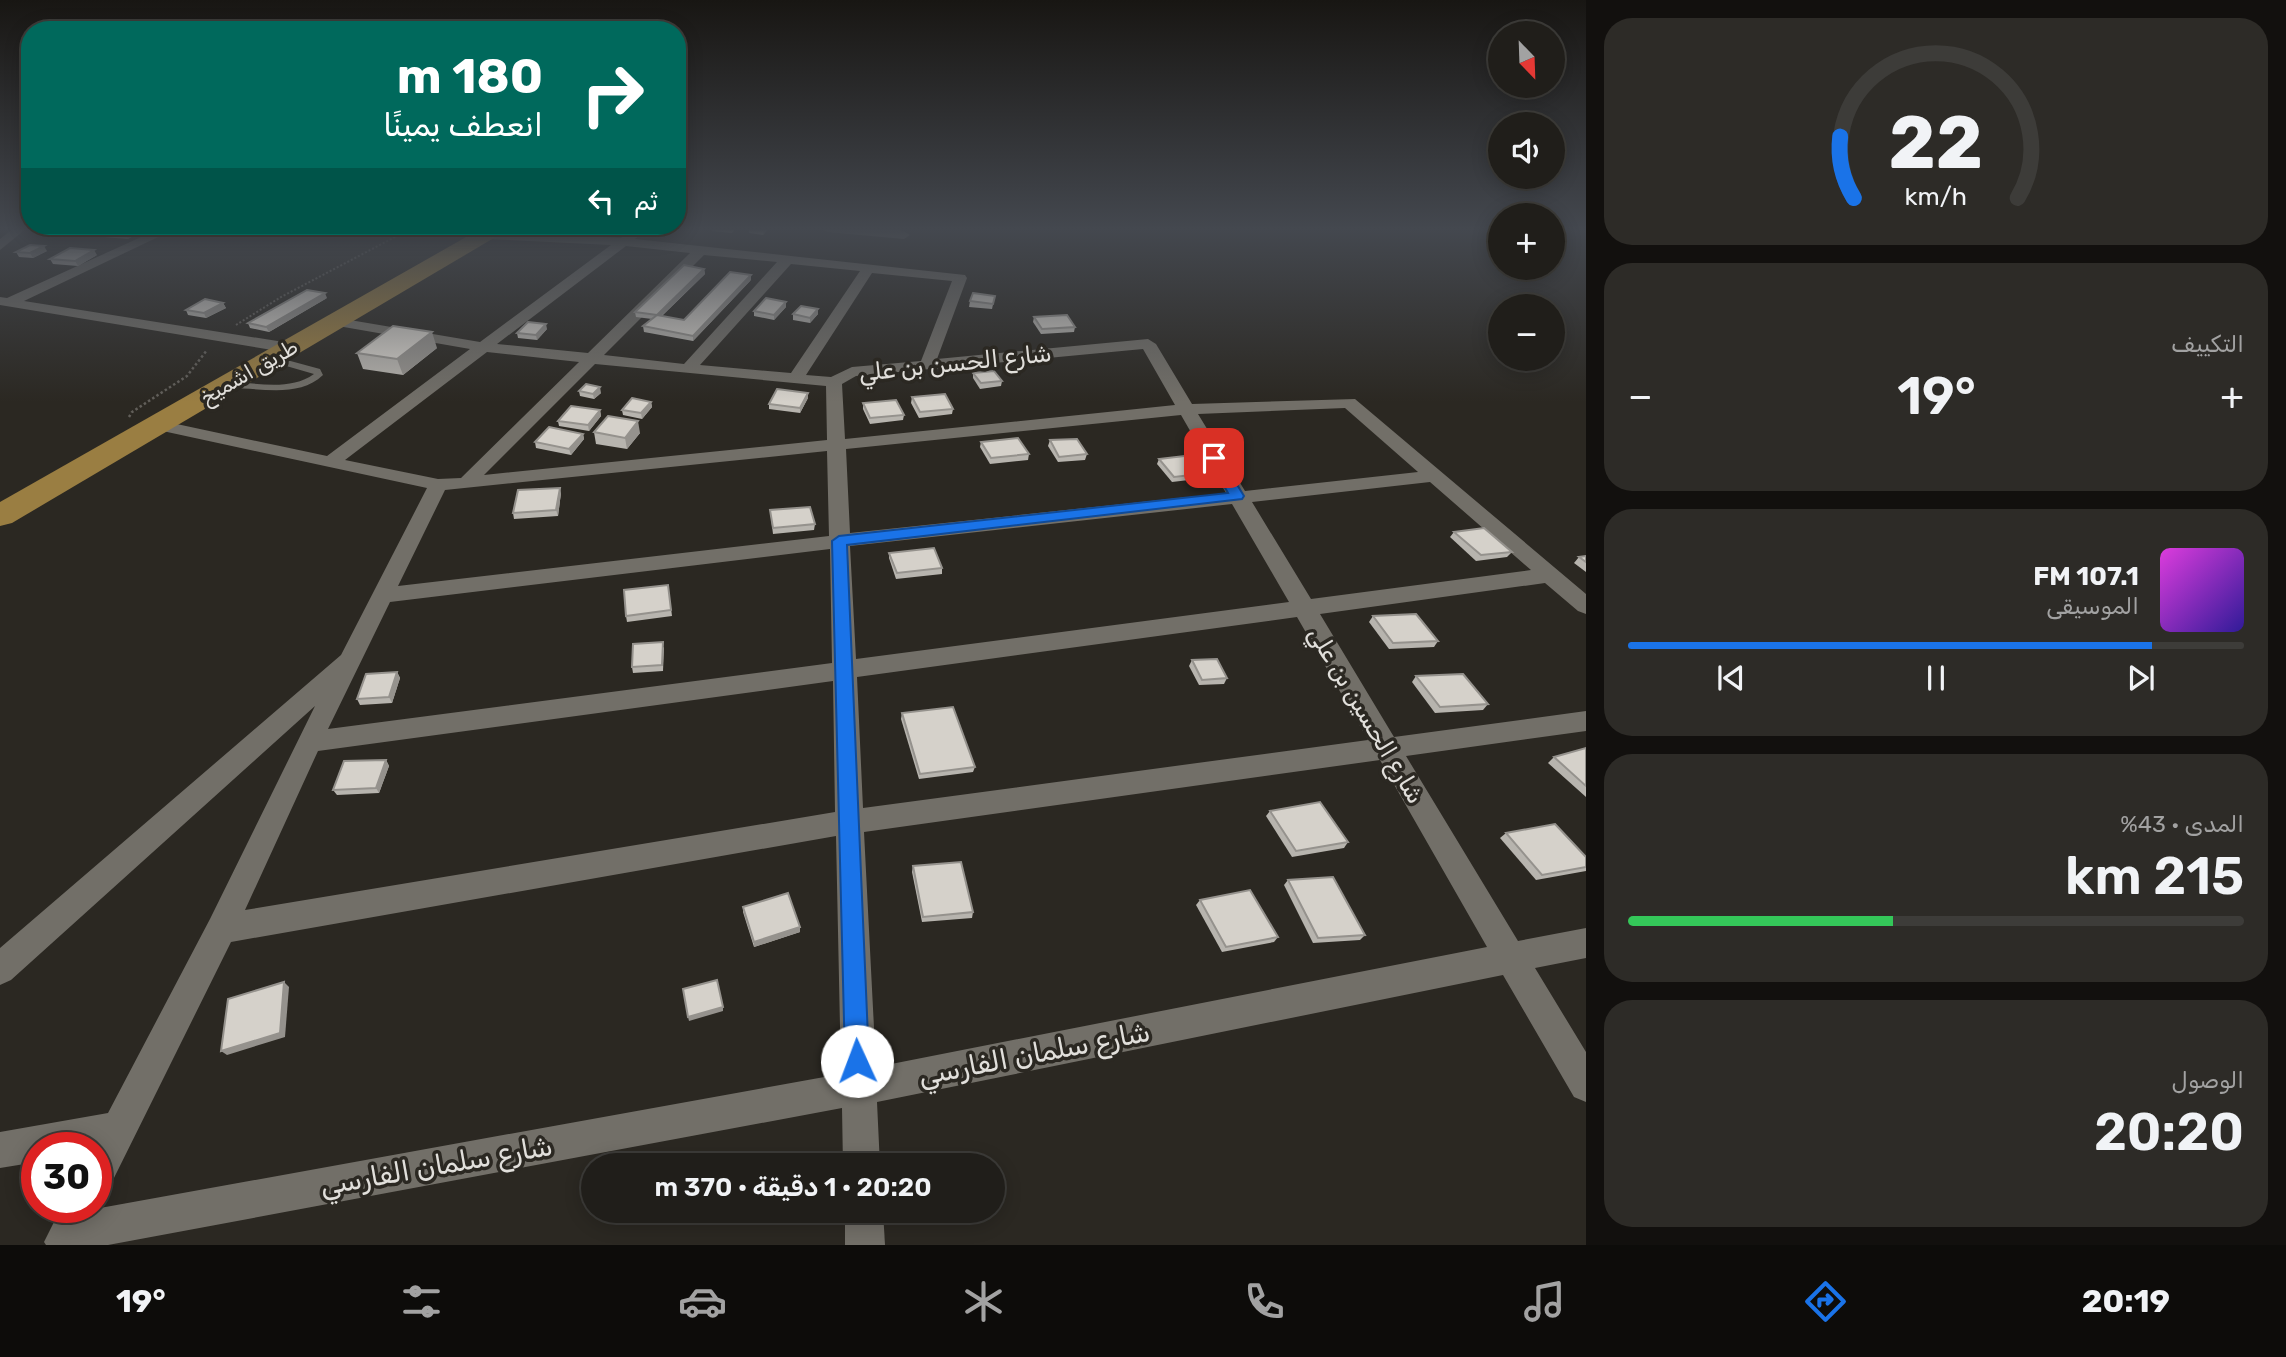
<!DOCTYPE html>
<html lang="ar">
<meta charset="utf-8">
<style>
body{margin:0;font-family:Rubik,Vazirmatn,sans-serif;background:#2d2b27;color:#f1f3f6;direction:rtl;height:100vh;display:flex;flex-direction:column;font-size:26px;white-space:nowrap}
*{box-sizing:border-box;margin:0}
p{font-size:23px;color:#a2a2a2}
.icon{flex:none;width:38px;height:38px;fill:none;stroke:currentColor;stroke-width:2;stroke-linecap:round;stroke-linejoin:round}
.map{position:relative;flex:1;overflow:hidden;direction:ltr}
.panel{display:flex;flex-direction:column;gap:18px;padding:18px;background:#12100e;width:700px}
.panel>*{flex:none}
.guide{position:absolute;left:21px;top:21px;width:665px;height:214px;border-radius:28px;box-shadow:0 4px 18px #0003,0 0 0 2px #3d3c39;direction:rtl;background:#00695c;color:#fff;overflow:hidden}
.needle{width:46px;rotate:157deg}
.fabs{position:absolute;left:1488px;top:21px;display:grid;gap:14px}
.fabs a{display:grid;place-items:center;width:77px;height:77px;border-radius:50%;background:#201e1a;box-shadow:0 4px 18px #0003,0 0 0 2px #3d3c39;font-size:35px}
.speed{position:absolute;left:21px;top:1132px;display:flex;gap:14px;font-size:35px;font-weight:700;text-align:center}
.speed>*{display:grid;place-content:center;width:91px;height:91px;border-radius:50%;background:#201e1a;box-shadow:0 4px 18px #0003,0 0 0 2px #3d3c39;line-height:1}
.speed .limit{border:10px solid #d22;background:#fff;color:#111}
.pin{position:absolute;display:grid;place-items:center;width:60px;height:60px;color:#fff;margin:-30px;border-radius:14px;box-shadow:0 4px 10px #0006}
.me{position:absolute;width:77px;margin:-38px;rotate:358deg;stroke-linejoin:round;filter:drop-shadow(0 0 5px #0008)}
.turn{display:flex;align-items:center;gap:24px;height:147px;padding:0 28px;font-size:32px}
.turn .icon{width:91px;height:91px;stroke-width:2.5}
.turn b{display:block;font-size:49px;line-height:60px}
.then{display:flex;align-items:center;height:66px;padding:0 28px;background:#0003;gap:14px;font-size:26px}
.big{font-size:52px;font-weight:600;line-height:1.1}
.panel .tile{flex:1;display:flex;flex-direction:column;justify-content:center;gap:10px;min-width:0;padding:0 24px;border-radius:28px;background:#2d2b27}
.panel .dial{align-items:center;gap:0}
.dial svg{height:182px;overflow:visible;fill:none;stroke:#3d3c39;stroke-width:7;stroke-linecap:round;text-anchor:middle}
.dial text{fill:#f1f3f6;stroke:none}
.song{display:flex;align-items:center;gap:21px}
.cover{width:84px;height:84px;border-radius:10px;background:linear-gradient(135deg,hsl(300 70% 55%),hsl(250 70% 35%))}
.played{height:7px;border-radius:4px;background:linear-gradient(90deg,#1a73e8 85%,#3d3c39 85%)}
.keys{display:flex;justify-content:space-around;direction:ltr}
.heat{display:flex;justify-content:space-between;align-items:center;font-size:38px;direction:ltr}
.charge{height:10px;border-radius:5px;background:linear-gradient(90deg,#34c759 43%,#3d3c39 0)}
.trip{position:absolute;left:581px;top:1153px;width:424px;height:70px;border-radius:35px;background:#201e1a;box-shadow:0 4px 18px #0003,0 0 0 2px #3d3c39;font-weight:600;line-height:70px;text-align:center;direction:rtl}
.tab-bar{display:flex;height:112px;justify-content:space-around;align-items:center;background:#0d0c0a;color:#a2a2a2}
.tab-bar .icon{width:49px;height:49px}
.tab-bar .current{color:#1a73e8}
.tab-bar b{font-size:32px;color:#f1f3f6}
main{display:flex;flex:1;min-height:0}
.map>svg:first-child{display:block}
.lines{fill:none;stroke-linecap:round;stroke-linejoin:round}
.path-far1{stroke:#625f5a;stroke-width:2;stroke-dasharray:2 2;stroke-linecap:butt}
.path{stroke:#625f5a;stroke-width:2.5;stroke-dasharray:2.5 2.5;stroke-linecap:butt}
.service{fill:#726f68;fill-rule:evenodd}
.minor{fill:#726f68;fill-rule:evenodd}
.trunk{fill:#9a7e42;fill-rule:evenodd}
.wall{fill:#b7b4ae}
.shaded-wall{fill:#95928d}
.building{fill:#d5d1ca;stroke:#95928d;stroke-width:2}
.route{fill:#1a73e8;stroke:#114b97;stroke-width:2}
.labels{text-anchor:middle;stroke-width:7;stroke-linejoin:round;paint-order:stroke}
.far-street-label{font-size:21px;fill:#e1dfdb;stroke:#2b2822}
.street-label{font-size:24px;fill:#e1dfdb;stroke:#2b2822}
.near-street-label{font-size:28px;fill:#e1dfdb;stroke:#2b2822}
</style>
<main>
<section class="panel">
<div class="tile dial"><svg viewBox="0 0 100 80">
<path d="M14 69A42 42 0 1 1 86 69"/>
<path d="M14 69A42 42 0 0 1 8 42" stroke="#1a73e8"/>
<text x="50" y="56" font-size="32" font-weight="700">22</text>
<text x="50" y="72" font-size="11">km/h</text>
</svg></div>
<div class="tile"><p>التكييف</p>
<div class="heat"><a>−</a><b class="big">19°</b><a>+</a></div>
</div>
<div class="tile">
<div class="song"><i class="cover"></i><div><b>107.1 FM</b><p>الموسيقى</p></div></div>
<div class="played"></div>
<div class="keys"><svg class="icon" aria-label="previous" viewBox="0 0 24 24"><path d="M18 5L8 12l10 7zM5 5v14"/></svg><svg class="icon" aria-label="pause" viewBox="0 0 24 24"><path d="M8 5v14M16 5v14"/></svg><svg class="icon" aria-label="next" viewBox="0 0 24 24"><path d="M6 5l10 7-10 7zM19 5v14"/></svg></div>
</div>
<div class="tile"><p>المدى · 43%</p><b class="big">215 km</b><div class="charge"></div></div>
<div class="tile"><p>الوصول</p><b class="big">20:20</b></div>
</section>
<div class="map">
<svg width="1586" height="1245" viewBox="0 0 1586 1245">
<rect width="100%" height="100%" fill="#2b2822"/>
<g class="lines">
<path class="path-far1" d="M236,325L281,297L412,228"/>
<path class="path" d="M129,417L132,412L187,376L207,350"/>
<path class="service" d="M272,356L320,369L323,375C299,398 262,388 231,388L227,385L231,382C259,383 290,391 314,374L269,361V357Z"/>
<g class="minor">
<path d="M14,228H27L0,250V239Z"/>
<path d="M161,228H177L24,301L290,343L298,348L295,351L290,353L0,305V297L7,298Z"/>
<path d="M634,228H648L635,239L965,275L967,278L937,359L1148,339L1156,344L1192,404L1355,399L1586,594V614L1578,611L1545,583L1320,614L1394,737L1586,711V731L1406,756L1518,941L1586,928V958L1535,968L1586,1052V1102L1574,1097L1503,975L877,1102L880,1166H843L842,1108L108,1245H46L44,1242L61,1208H96V1199L100,1208L841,1074L836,836L231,942L109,1188L96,1194V1148H37V1162L0,1168V1132L108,1113L210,919L315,706L11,980L0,985V948L341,655L427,488L158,430L149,425L158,420L327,456L470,349L338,326L331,322L333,319L338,318L480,342L611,245L487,239L481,235L483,232L621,238ZM626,246L690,253L588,353L497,344ZM704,255L777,262L684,364L604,355ZM791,264L860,271L791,373L700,365ZM872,273L952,281L921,361L852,367L831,377L806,375ZM1143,349L1175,405L845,439L842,384L856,376ZM487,352L579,362L461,478L438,479L345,460ZM595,364L826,386L827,440L484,475ZM1345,408L1418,472L1245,491L1198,414ZM1181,415L1226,493L850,533L846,449ZM827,451L829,536L398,586L445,490ZM1430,482L1531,570L1311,599L1252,502ZM1232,504L1289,602L856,659L850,546ZM830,549L832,663L328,729L390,602ZM1297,617L1368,740L863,808L857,677ZM833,681L835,812L245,910L318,751ZM1380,760L1487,947L876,1067L864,832Z"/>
<path d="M821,228C841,228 895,223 910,235L904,239L827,232Z"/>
<path d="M845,1211H883L885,1245H845Z"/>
</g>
<path class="trunk" d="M482,228H507L504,232L12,523L0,526V502Z"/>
</g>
<g class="wall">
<path d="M285,228H305L300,232L286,231Z"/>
<path d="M712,228H736L732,233L712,231Z"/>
<path d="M749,228L768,229L763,235L749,233Z"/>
<path d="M145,229L128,239L104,237L101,232Z"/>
<path d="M262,230L281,231L274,236L264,235Z"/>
<path d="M47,251L33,258L19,257L16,252Z"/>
<path d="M97,255L78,266L53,264L50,259Z"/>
<path d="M704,269L705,274L662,316L684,320L751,280L693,341L644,332L643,326L652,319L636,317L635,312Z"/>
<path d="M995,296L992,309L969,307L970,301Z"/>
<path d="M327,298L269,332L250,328L248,323Z"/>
<path d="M223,303L226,308L206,318L188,315L186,310Z"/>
<path d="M786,307L774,320L754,316V311Z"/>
<path d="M818,309V314L810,323L793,320V314Z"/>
<path d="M1034,317L1075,327L1074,332L1041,334L1033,322Z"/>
<path d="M547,329L537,340L518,338L517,333Z"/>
<path d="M437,348L403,375L363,369L357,353Z"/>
<path d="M973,373L1002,381L1001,386L980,389L973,378Z"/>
<path d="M579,391L601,393L594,399L580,396Z"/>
<path d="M912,397L953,409L952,414L919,418L911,403Z"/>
<path d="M808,398L800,413L769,409V404Z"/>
<path d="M651,402L652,407L642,419L623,415L622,410Z"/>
<path d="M863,403L904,415L903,420L870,424L863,409Z"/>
<path d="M600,410L601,416L589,431L559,426L558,421Z"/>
<path d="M594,432L640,433L627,449L596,444Z"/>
<path d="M583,434L584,439L571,455L536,448L535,442Z"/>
<path d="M1050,440L1087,454L1085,460L1058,462L1048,446Z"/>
<path d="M981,442L1029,454L1028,460L990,464L980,447Z"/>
<path d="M1159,459L1209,473L1206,478L1172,482L1157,464Z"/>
<path d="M561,493L558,516L514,519L513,513Z"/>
<path d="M770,510L815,524L814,530L773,534Z"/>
<path d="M1454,532L1512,552L1507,557L1476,561L1450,537Z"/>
<path d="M889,553L942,568V574L896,579L889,558Z"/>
<path d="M1586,556V572L1574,563L1579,557Z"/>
<path d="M668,585L672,616L627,622L626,616Z"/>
<path d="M1373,616L1438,641L1434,647L1389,649L1369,622Z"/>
<path d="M664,647L663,671L633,673L632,667Z"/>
<path d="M1192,660L1227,678L1224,684L1199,685L1189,666Z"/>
<path d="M397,672L400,678L392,703L360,705L357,699Z"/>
<path d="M1416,676L1488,704L1483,710L1435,713L1412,682Z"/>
<path d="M902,713L975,767L973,772L919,779L901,719Z"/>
<path d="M1586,748V797L1548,763L1554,757Z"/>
<path d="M386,760L389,766L379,793L337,795L333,790Z"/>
<path d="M1270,811L1348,842L1344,848L1292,857L1266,816Z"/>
<path d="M1506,833L1586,857V871L1536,880L1500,838Z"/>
<path d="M913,866L973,912L972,918L922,922L912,872Z"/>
<path d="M1288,880L1365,935L1360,940L1313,943L1284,885Z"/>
<path d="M1200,900L1278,937L1274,942L1222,952L1196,905Z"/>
<path d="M743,907L800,927V932L754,947L743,912Z"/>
</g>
<g class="shaded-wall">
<path d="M136,228H144L145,229L128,239L125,234Z"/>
<path d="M277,228H280L281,231L274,236L273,231Z"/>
<path d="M765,228H768V229L763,235V230Z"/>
<path d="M44,246L47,251L33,258L30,253Z"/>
<path d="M94,250L97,255L78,266L75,261Z"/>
<path d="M704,269L705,274L657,320V315Z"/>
<path d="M751,275V280L693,341V336Z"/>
<path d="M325,293L327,298L269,332L266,327Z"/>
<path d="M786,302V307L774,320V315Z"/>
<path d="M223,303L226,308L206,318L204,313Z"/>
<path d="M818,309V314L810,323V318Z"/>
<path d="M546,324L547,329L537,340L536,335Z"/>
<path d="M432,332L437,348L403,375L397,359Z"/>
<path d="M600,387L601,393L594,399L593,394Z"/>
<path d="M808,393V398L800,413V408Z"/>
<path d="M651,402L652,407L642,419L641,413Z"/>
<path d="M600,410L601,416L589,431L588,425Z"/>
<path d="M638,421L640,433L627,449L625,438Z"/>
<path d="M583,434L584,439L571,455L569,449Z"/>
<path d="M560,488L561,493L558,516L556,510Z"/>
<path d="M397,672L400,678L392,703L389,697Z"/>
<path d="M386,760L389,766L379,793L376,788Z"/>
<path d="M800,927V932L754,947V942Z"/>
<path d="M284,982L289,987L285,1037L227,1055L221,1051Z"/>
<path d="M723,1007V1011L689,1021L688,1017Z"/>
</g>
<g class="building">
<path d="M110,228H136L125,234L101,232Z"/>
<path d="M266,228H277L273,231L262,230Z"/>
<path d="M749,228H765L763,230Z"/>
<path d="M30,245L44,246L30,253L16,252Z"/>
<path d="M70,248L94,250L75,261L50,259Z"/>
<path d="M684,265L704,269L657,315L635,312Z"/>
<path d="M730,272L751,275L693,336L643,326L657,315L684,320Z"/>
<path d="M307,290L325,293L266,327L248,323Z"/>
<path d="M973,293L995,296L993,304L970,301Z"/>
<path d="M766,298L786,302L774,315L754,311Z"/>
<path d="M205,299L223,303L204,313L186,310Z"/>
<path d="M801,306L818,309L810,318L793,314Z"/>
<path d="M1067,315L1075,327L1042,329L1034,317Z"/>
<path d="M528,322L546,324L536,335L517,333Z"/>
<path d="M393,326L432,332L397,359L357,353Z"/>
<path d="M994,371L1002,381L981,383L973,373Z"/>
<path d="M586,384L600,387L593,394L579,391Z"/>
<path d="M777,389L808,393L800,408L769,404Z"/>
<path d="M945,394L953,409L920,412L912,397Z"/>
<path d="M632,398L651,402L641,413L622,410Z"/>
<path d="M896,400L904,415L870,418L863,403Z"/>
<path d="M571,406L600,410L588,425L558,421Z"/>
<path d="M608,416L638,421L625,438L594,432Z"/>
<path d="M549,427L583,434L569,449L535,442Z"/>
<path d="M1018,438L1029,454L991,458L981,442Z"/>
<path d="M1077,439L1087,454L1059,457L1050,440Z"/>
<path d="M1193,455L1209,473L1174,477L1159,459Z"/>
<path d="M560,488L556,510L513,513L518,490Z"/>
<path d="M810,507L815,524L773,528L770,510Z"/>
<path d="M1484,528L1512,552L1481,555L1454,532Z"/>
<path d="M934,548L942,568L897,573L889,553Z"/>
<path d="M1586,556V562L1579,557Z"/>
<path d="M668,585L671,610L626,616L624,590Z"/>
<path d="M1416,614L1438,641L1393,643L1373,616Z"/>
<path d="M663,642L662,665L632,667L633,644Z"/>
<path d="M1217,659L1227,678L1202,680L1192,660Z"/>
<path d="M397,672L389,697L357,699L366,674Z"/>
<path d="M1463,674L1488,704L1440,707L1416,676Z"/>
<path d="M953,707L975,767L920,774L902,713Z"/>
<path d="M1586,748V786L1554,757Z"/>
<path d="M386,760L376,788L333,790L344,761Z"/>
<path d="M1320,802L1348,842L1296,851L1270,811Z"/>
<path d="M1555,824L1586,857V867L1542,875L1506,833Z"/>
<path d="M961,862L973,912L923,917L913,866Z"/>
<path d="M1333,877L1365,935L1318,938L1288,880Z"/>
<path d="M1250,890L1278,937L1226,947L1200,900Z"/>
<path d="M788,893L800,927L754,942L743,907Z"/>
<path d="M717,980L723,1007L688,1017L683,989Z"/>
<path d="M284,982L280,1033L221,1051L228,999Z"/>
</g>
<linearGradient id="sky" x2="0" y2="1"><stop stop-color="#181613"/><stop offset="0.57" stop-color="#44484f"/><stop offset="1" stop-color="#44484f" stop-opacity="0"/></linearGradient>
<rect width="1586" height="402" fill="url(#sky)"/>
<path class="route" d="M1214,454L1219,455L1244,496L1242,499L847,545L869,1061L865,1070L857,1073L848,1070L845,1061L832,541L839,536L1228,493L1208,458Z"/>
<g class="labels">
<g class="far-street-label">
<text transform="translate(249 372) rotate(-30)" y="7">طريق اشميخ</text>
</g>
<g class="street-label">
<text transform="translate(955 363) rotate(-6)" y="8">شارع الحسن بن علي</text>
<text transform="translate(1366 715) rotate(59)" y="8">شارع الحسين بن علي</text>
</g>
<g class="near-street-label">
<text transform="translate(1034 1053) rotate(-11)" y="10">شارع سلمان الفارسي</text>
<text transform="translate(436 1165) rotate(-10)" y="10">شارع سلمان الفارسي</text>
</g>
</g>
</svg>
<div class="fabs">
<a><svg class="needle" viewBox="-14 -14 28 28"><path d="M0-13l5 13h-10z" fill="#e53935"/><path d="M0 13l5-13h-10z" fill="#a2a2a2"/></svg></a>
<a><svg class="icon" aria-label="sound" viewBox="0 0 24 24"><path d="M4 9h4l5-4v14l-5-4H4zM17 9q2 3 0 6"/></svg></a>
<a>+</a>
<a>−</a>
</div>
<div class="speed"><div class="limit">30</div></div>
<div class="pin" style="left:1214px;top:458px;background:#d93025"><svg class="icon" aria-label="arrive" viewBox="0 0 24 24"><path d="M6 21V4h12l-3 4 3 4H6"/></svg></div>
<svg class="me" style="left:857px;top:1061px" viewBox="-20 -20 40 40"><circle r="19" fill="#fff"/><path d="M0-13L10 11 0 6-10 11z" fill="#1a73e8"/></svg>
<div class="trip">20:20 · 1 دقيقة · 370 m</div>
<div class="guide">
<div class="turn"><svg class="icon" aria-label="right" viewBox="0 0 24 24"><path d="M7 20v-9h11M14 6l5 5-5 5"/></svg><div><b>180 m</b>انعطف يمينًا</div></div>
<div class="then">ثم<svg class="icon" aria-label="left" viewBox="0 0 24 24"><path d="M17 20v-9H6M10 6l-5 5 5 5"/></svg></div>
</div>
</div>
</main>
<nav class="tab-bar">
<b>20:19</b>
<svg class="icon current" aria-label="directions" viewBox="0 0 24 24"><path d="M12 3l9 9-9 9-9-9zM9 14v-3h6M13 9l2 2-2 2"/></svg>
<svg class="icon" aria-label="music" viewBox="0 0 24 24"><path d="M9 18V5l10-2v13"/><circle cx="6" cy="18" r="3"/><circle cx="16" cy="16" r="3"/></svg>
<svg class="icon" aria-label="phone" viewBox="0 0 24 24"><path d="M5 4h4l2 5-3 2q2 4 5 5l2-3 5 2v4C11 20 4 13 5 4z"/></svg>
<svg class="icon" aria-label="climate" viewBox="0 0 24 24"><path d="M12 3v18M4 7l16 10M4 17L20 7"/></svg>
<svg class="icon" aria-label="car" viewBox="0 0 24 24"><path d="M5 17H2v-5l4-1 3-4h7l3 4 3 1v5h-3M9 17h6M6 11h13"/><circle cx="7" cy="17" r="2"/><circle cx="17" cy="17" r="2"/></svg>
<svg class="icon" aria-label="filters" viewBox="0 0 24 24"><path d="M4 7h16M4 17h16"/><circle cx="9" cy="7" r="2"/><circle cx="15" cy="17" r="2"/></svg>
<b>19°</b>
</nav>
